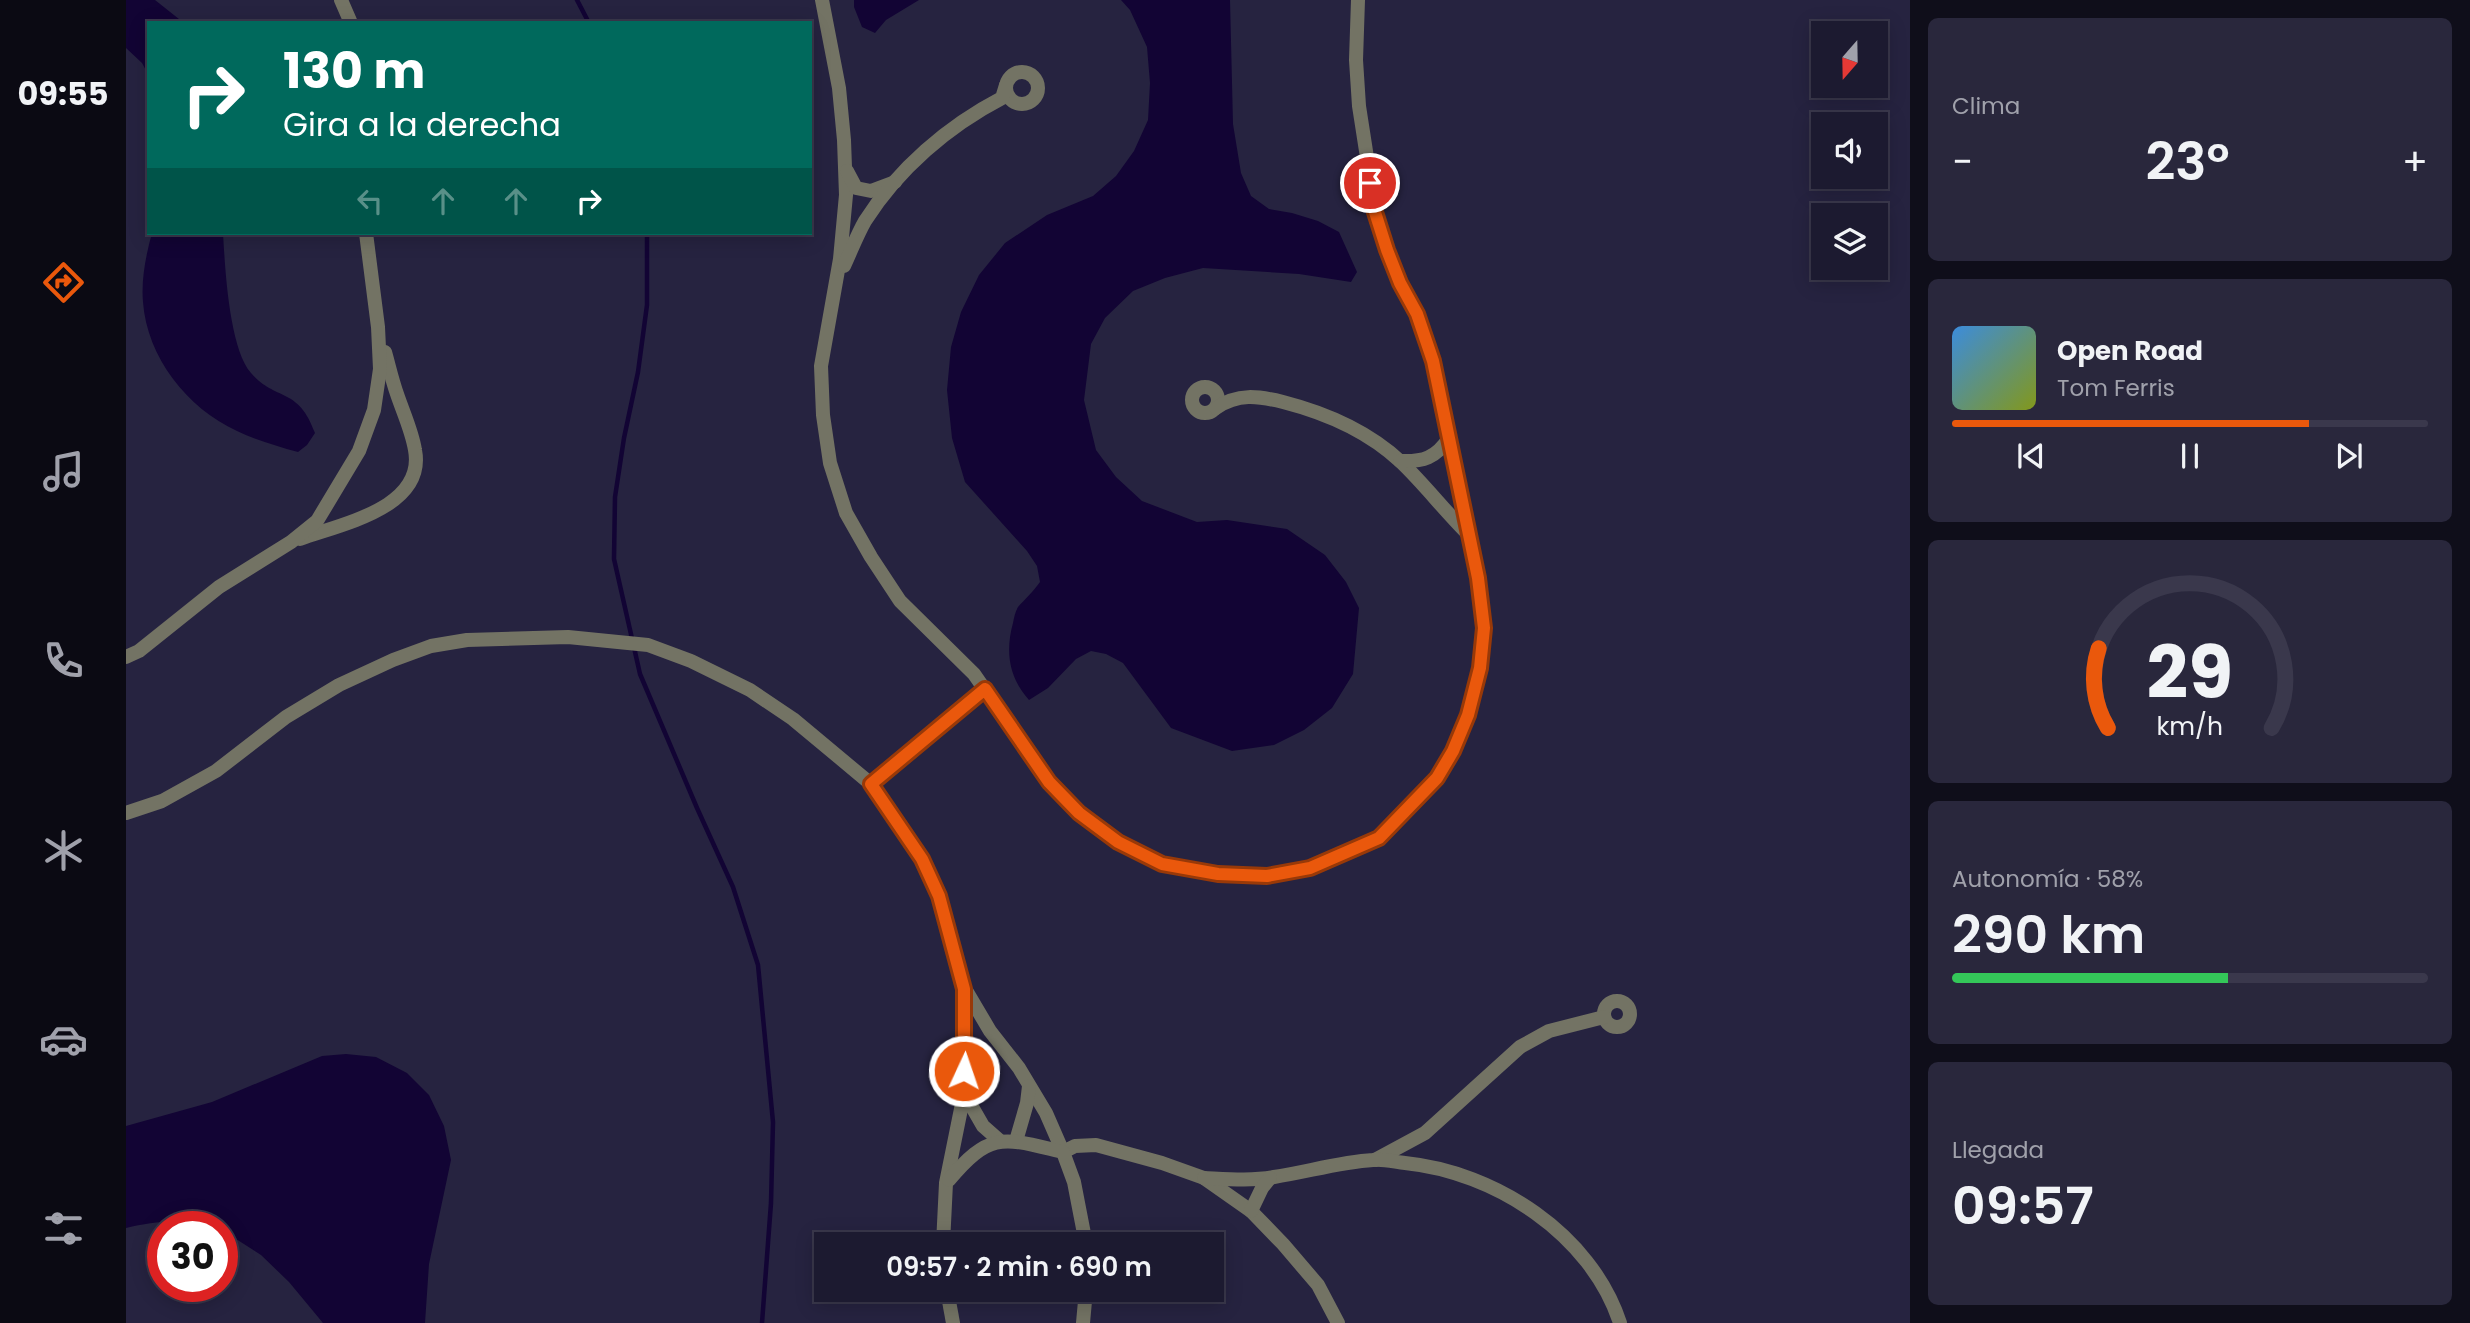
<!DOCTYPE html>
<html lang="es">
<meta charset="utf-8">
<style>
body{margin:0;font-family:Poppins,sans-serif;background:#29273c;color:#f1f3f6;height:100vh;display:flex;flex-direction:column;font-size:26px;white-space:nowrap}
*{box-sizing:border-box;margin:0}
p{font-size:23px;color:#a0a1ab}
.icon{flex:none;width:38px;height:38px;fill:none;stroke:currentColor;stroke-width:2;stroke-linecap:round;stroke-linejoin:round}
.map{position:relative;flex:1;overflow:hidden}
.side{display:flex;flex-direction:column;gap:18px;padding:18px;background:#0f0e1a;width:560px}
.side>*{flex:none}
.top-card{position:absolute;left:21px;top:21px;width:665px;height:214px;border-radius:0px;box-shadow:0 4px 18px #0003,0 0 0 2px #3a384c;background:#00695c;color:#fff;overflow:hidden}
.needle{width:46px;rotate:200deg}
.buttons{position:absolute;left:1685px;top:21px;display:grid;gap:14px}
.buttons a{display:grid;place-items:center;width:77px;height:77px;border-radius:0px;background:#1c1a30;box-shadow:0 4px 18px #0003,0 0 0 2px #3a384c;font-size:35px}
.speed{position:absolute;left:21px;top:1211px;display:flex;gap:14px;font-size:35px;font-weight:700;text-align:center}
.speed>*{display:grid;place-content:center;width:91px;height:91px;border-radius:50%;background:#1c1a30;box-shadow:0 4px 18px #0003,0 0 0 2px #3a384c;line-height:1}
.speed .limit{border:10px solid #d22;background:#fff;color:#111}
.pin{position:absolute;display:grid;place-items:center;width:60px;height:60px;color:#fff;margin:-30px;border:4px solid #fff;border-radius:50%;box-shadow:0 2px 7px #0007}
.me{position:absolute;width:77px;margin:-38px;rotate:3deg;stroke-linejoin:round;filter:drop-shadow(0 0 5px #0008)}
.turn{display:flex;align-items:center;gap:24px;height:147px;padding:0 21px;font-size:32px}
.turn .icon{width:91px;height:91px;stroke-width:2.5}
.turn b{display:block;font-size:49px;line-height:60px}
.lanes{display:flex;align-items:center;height:66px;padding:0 21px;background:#0003;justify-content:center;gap:35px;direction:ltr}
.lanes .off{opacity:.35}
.big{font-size:52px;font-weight:600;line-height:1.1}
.side .card{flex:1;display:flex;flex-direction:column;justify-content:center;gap:10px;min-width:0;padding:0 24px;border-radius:10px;background:#29273c}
.side .dial{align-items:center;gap:0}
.dial svg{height:182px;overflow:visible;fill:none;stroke:#3a384c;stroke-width:7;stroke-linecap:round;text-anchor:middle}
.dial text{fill:#f1f3f6;stroke:none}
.song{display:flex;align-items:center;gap:21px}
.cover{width:84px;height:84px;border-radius:10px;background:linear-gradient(135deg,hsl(210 70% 55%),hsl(70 70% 35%))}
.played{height:7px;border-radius:4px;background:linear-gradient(90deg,#ea580c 75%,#3a384c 75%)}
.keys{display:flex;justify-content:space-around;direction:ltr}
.heat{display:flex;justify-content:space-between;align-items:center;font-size:38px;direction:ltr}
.charge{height:10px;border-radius:5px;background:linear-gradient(90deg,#34c759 58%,#3a384c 0)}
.trip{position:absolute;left:688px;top:1232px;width:410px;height:70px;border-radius:0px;background:#1c1a30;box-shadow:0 4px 18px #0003,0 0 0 2px #3a384c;font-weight:600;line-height:70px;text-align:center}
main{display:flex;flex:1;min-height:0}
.tabs{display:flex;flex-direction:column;width:126px;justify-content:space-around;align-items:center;background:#0b0a13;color:#a0a1ab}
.tabs .icon{width:49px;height:49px}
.tabs .active{color:#ea580c}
.tabs b{font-size:32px;color:#f1f3f6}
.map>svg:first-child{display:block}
.water{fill:#120434}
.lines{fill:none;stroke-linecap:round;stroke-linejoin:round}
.stream{stroke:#120434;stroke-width:4.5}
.street{stroke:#737364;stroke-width:14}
.route-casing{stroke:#983908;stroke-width:18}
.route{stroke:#ea580c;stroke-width:12}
</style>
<main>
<nav class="tabs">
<b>09:55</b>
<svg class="icon active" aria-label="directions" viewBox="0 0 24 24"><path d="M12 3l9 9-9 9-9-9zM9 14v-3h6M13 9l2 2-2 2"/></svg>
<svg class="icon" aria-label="music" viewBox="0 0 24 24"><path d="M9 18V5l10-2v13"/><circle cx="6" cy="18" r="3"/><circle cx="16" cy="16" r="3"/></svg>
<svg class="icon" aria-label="phone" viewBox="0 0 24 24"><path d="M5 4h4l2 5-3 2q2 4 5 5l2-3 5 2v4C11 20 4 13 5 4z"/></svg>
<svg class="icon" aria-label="climate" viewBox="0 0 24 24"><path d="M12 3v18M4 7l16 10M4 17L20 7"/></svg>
<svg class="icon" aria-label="car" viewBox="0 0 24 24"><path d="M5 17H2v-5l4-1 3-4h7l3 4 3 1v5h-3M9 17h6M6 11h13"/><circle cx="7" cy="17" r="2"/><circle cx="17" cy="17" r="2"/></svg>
<svg class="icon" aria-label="filters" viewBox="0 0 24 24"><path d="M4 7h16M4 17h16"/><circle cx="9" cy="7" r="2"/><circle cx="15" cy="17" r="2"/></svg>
</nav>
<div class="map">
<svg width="1784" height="1323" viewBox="0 0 1784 1323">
<rect width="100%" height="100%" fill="#262340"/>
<g class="water">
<path d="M0,0H29L58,23H23V76L16,63L0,48Z"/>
<path d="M728,0H793L760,20L749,33L736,27L728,7Z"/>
<path d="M995,0H1104L1107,124L1115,173L1125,196L1143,209L1166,213L1192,221L1213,232L1231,272L1225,282L1173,274L1077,268L1039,278L1007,291L979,318L965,344L958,400L970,450L990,477L1016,501L1071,522L1101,520L1161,529L1199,555L1220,582L1233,608L1227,674L1206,708L1178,730L1148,745L1106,751L1045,728L997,663L980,654L965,651L950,659L922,688L903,700C883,678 879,652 887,623C888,618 889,612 892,607C899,599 907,592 914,582L911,566L901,551L839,482L826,438L821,390L825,347L835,312L853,275L879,243L921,215L967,196L990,176L1008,151L1022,120L1024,83L1021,47L1004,10Z"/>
<path d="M26,233H97C99,267 103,348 125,373C150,402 172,386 189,433L181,445L172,452C151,446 130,440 111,431C61,408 21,357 17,302C15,279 20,255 26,233Z"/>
<path d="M220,1054L250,1057L281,1073L303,1095L318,1126L325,1160L303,1264L299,1323H197L163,1282L135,1255L96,1230V1227C86,1227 78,1224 68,1223C45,1219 23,1223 0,1228V1126L86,1102L196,1056Z"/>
</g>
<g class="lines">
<g class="stream">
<path d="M451,0L463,23"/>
<path d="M521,233V305L512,372L498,438L489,497L488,559L514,674L571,808L607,887L632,965L647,1122L645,1203L636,1323"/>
</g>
<g class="street">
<path d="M215,0L225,23"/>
<path d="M696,0L713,88L718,140L720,195L714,259L695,366L697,415L704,463L720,513L745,557L774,601L848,674L923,782L953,813L992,842L1036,864L1092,875L1141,876L1184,868L1226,851L1253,838L1283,808L1311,778L1327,751L1342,715L1354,668L1358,628L1352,578L1307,361L1291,314L1274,283L1261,250L1249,209L1233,106L1230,60L1232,0"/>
<circle cx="896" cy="88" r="16"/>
<path d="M721,171L730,188L745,191L769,182"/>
<path d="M718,266C725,251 731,235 739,221C772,169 822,126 876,98L880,85"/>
<circle cx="1079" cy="400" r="13"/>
<path d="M1090,408C1112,393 1132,396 1157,402C1200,413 1242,431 1275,462C1298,484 1318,510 1341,533"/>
<path d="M1274,461C1297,462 1310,458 1323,438"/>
<path d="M174,539C215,524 300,508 289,450C286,431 277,412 271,394C266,380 263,366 259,352"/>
<path d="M0,657L13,651L93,587L165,542L191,521L233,451L248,410L254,369L252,327L240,233"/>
<path d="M745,784L859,689"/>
<path d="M0,813L36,801L90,771L160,717L213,685L267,660L305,646L341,640L442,637L522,645L565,661L624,690L667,719L745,784L796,859L813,896L839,989L840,1033L836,1104L820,1183L817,1244"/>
<path d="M841,992L864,1031L893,1068L920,1113L937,1152L949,1146L970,1145L1036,1163L1078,1178L1125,1211L1157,1244L1192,1285L1212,1323"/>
<circle cx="1491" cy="1014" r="13"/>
<path d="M838,1093L857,1126L874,1141"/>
<path d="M890,1141L901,1103L903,1086"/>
<path d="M1249,1160L1299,1133L1394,1047L1423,1031L1478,1017"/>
<path d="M1078,1178C1101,1179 1125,1181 1148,1177C1181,1172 1214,1162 1247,1160C1258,1159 1269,1162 1279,1163C1369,1172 1465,1234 1494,1323"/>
<path d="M823,1180C865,1130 878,1138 937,1152L948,1182L960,1244"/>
<path d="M1125,1211L1136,1188L1144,1178"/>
<path d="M821,1290L827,1323"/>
<path d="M957,1323L960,1290"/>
</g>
</g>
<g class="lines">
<g class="route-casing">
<path id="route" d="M838,1071V989L813,896L796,859L745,784L859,689L923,782L953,813L992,842L1036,864L1092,874L1141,876L1184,868L1253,838L1311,778L1327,751L1342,715L1354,668L1358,628L1352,578L1307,361L1291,314L1274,283L1261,250L1248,209L1244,183"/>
</g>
<use href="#route" class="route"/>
</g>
</svg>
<div class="buttons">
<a><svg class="needle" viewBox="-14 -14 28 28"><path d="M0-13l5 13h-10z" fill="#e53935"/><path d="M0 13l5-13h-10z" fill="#a0a1ab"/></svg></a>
<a><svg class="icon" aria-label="sound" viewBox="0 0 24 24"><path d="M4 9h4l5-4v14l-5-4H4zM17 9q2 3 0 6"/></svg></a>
<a><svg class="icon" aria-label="layers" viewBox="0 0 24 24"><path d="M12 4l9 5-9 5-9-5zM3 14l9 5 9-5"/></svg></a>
</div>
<div class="speed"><div class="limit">30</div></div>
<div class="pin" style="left:1244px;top:183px;background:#d93025"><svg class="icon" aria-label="arrive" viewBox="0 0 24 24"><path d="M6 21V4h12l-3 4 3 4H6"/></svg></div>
<svg class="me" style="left:838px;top:1071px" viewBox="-20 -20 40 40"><circle r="17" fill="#ea580c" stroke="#fff" stroke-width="3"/><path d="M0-11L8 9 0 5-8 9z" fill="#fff"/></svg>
<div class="trip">09:57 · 2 min · 690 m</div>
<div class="top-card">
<div class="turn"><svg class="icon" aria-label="right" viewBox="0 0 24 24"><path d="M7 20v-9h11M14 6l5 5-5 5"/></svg><div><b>130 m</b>Gira a la derecha</div></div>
<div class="lanes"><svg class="icon off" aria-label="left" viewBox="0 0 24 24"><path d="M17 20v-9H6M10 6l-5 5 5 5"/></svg><svg class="icon off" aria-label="ahead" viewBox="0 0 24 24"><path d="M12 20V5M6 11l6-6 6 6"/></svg><svg class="icon off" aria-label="ahead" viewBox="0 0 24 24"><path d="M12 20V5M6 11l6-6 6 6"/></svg><svg class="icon" aria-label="right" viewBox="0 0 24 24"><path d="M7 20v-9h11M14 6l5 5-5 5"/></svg></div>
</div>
</div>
<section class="side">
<div class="card"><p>Clima</p>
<div class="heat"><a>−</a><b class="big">23°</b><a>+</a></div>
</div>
<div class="card">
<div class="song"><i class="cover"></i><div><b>Open Road</b><p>Tom Ferris</p></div></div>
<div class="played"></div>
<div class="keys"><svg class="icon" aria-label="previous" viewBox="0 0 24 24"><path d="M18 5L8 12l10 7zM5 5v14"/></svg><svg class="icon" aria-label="pause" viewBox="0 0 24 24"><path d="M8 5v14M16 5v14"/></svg><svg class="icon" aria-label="next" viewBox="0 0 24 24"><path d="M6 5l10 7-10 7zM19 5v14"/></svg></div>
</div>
<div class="card dial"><svg viewBox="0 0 100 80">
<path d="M14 69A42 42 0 1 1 86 69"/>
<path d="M14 69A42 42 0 0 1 10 34" stroke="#ea580c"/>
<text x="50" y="56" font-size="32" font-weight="700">29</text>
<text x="50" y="72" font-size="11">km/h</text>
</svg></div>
<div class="card"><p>Autonomía · 58%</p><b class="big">290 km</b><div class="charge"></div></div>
<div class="card"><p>Llegada</p><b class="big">09:57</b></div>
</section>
</main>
